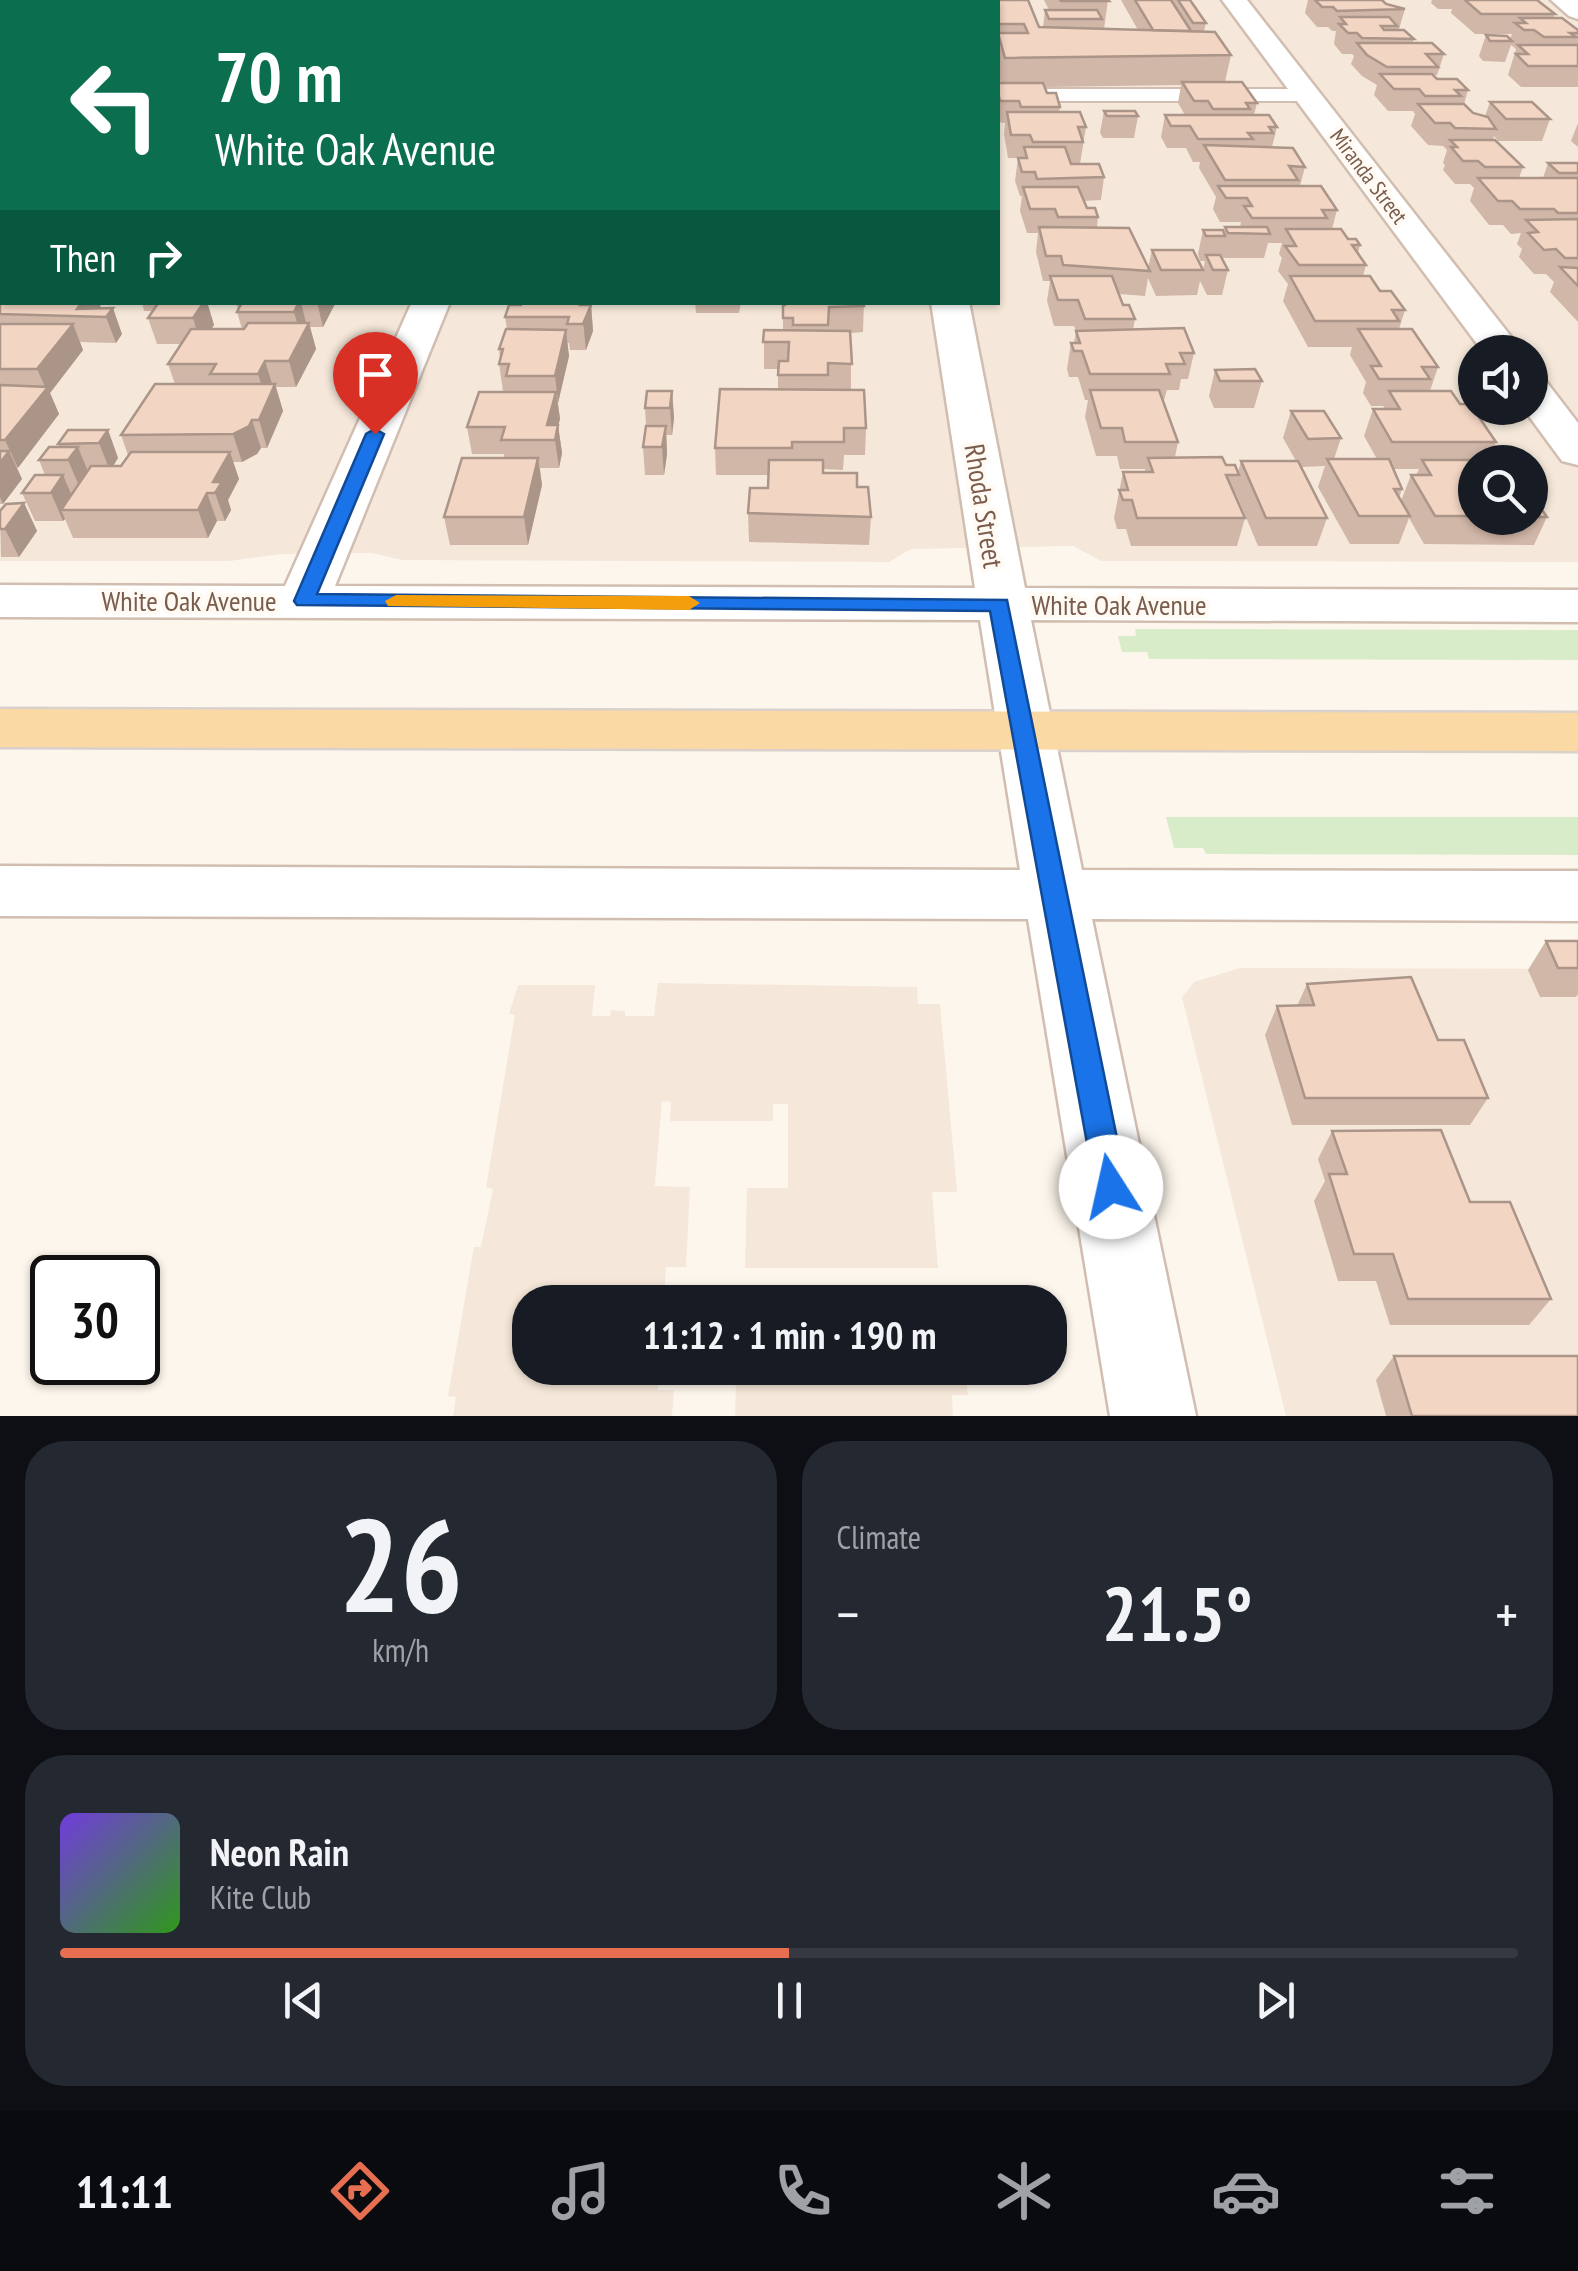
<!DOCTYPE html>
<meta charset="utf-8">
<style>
body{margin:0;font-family:"PT Sans Narrow",sans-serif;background:#242831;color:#f1f3f6;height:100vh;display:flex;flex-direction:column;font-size:38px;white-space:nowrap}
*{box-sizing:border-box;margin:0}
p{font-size:32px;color:#9ea1a6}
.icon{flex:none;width:55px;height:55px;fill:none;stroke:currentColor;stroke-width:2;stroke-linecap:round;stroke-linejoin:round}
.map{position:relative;height:1416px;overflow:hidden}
.details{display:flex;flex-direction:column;gap:25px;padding:25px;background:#0d0f14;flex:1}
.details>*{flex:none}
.hud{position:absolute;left:0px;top:0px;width:1000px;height:305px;box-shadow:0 2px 8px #0004;background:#0b6e4f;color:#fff;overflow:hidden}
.buttons{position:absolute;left:1458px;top:335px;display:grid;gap:20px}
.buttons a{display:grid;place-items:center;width:90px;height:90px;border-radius:50%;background:#171b24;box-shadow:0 2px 8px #0004;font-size:50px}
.speed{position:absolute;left:30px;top:1255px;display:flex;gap:20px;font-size:50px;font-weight:700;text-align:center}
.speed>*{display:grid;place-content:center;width:130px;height:130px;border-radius:50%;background:#171b24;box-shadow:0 2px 8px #0004;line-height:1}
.speed .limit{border:5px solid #111;border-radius:15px;background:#fff;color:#111}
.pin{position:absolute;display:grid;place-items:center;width:85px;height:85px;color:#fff;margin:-102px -42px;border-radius:50% 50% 50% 0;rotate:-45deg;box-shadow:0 0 10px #0007}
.pin .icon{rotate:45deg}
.me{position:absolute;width:110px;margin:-55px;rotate:350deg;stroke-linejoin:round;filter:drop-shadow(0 0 8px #0008)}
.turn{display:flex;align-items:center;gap:35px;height:210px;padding:0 50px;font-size:45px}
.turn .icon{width:130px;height:130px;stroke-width:2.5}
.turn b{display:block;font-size:70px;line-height:85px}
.then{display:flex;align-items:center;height:95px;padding:0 50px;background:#0003;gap:20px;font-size:38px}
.big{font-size:75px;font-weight:600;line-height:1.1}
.details .widget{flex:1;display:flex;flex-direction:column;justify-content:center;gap:15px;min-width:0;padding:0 35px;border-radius:40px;background:#242831}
.details .dial{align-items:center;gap:0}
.dial b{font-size:130px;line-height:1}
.song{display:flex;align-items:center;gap:30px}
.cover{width:120px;height:120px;border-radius:15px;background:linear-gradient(135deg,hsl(260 70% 55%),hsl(110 70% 35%))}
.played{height:10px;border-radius:5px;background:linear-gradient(90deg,#e76f51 50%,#363941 50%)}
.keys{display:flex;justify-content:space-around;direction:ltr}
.heat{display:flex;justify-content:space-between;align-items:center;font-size:55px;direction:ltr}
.details .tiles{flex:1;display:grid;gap:25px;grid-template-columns:1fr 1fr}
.widget:last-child{grid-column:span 2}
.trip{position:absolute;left:512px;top:1285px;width:555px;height:100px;border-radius:40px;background:#171b24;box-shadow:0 2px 8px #0004;font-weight:600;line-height:100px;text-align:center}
.menu{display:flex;height:160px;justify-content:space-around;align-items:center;background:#090b0e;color:#9ea1a6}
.menu .icon{width:70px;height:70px}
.menu .current{color:#e76f51}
.menu b{font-size:45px;color:#f1f3f6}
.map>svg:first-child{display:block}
.residential{fill:#f5e8da;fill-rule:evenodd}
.green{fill:#d8ecc9}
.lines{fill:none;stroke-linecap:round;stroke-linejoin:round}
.lane-casing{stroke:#d1beb0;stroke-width:4}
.street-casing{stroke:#d1beb0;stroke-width:5}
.primary-casing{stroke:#dad1cd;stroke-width:5}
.lane{fill:#fff;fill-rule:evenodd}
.street{fill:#fff;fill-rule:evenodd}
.primary{fill:#fbd9a5;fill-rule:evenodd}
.wall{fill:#d1b7a8;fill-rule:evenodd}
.shaded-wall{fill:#aa9588}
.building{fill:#f3d5c3;stroke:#aa9588;stroke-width:2.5}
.route{fill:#1a73e8;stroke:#114b97;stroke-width:2.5}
.slow{fill:#f59e0b}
.labels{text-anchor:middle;stroke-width:8;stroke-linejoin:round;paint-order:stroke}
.far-street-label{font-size:22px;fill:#7a5c4d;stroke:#fffaf3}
.street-label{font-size:28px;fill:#7a5c4d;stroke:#fffaf3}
</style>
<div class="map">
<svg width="1578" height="1416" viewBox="0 0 1578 1416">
<rect width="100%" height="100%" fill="#fdf6ec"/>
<g class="residential">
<path d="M0,0H1578V562L1101,561L1073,546L911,549L889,562L403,560L371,553L280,554L230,561H0ZM2,2H998V302H2ZM1475,352H1530V408H1475ZM1475,462H1530V518H1475Z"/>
<path d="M1240,968L1578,969V1416H1286L1182,997L1194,982Z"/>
<path d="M658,983L917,987L918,1004H940L957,1192H932L938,1268H745L747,1188H788V1104H773V1121H670L671,1102L662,1101L655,1186L690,1187L686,1267H666L664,1302H530V1368H659L658,1390H674L672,1416H453L456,1397L448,1396L474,1247H481L493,1189L486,1187L515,1015L509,1014L518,985H595L592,1016H610L611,1010L625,1011V1016H654Z"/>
<path d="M761,1368H965L968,1395H952L953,1416H735L736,1382H760Z"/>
</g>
<g class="green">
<path d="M1135,629L1578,630V660L1149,659L1147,652H1122L1118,636H1136Z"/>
<path d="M1166,817H1578V855L1206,854L1203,848H1174Z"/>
</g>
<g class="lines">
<g class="lane-casing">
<path id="lane" d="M998,89H1307L1317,95L1307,101H998Z"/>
</g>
<g class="street-casing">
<g id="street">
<path d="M232,0H272L273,2H233Z"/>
<path d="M1222,0H1247L1523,352H1483Z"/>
<path d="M1551,0H1578V19L1569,16Z"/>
<rect x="0" y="99" width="2" height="18"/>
<path d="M412,302H450L335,586L975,588L931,302H969L1025,588L1578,590V622L1031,620L1082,870L1578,871V921L1092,919L1196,1416H1110L1028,919L0,916V866L1020,870L980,620L0,617V585L285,586Z"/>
<path d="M1530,377L1545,380L1578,423V465L1562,461L1523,408H1530Z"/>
</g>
</g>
<g class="primary-casing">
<path id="primary" d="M0,709L1578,713V751L0,747Z"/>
</g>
<use href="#lane" class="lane"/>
<use href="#street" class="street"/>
<use href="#primary" class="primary"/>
</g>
<g class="wall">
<path d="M489,0H601V2H490Z"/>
<path d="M968,0H1028L1039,27H1043L1045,10H1049L1044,0H1108L1104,29L1138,30L1121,0H1190L1206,23L1204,31L1231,55L1225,82L1257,103L1254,115L1277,127L1272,147L1305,167L1300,186L1337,210L1332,229L1360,245L1358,253L1366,265L1363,276L1405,310L1399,329L1438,367L1430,391L1460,404L1496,442L1487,462H1475V518H1530V489L1539,500L1538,503L1547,517L1534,545L1424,544L1409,518L1399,544H1350L1318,487L1325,466L1301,467L1327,518L1317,546H1258L1235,491L1245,518L1237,546H1131L1126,529H1117L1114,518L1123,472H1145V469H1120L1117,456H1096L1085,417L1088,400H1085L1078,377H1069L1067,369L1071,343H1074L1076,331L1074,326H1054L1047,301L1050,281H1043L1036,252L1038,233H1027L1020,211L1022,196H1020L1015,181L1018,158H1023H1008L1004,134L1005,123L998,122V83H1001L998,74V2H969ZM1181,85L1178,103L1185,115H1165L1161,137L1167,148H1186L1193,162H1200L1199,168L1216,197L1213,209L1220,222H1241L1240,227H1225L1224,232L1203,230L1198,254L1200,261H1205L1203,270L1152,250L1148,268L1097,227L1098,217L1087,208L1084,201L1101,200L1104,177L1080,164L1086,127L1059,112L1060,107L1047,93L1045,87ZM1268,243H1282L1279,254L1282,258L1278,271L1288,284L1283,301L1308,347H1352L1350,355L1366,382L1363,393L1371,406H1384L1383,409H1373L1364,436L1377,459H1334L1341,438L1291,411L1283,438L1296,461H1241L1238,472L1226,465L1175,457L1178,442L1163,400H1164L1167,390H1179L1181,379H1188L1194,353L1133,330L1135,319L1123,305L1119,294L1145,296L1148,278L1156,296L1197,295L1200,281L1207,295H1222L1228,270L1221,255L1222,258H1264ZM1393,469H1419L1416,475H1411L1401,501L1399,498L1402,489Z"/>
<path d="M1294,0H1382L1386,4L1405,9L1399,29L1414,39L1412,43L1444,54L1437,75H1435V77L1468,90L1464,104L1473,113L1485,116L1490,102L1550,119L1542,141H1498L1494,136L1493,140L1523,167L1519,178H1543L1548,163H1578V322L1550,292L1554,282L1546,274H1534L1519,257L1522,249L1517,244L1521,233L1511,234L1503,225H1489L1470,201L1474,188L1470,184H1455L1443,170L1445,165L1443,163L1447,150L1443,146L1428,145L1411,126L1415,114L1413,111H1388L1374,95L1377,85L1362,76L1351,64L1354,56L1352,54H1342L1334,44L1336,31H1332L1328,27H1317L1305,13L1308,0Z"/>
<path d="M1432,0H1537L1555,14L1553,18L1578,30V87H1521L1508,75L1516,49L1511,45L1505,62L1483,61L1479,56L1486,35L1510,39L1512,34H1475L1451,13L1452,9H1438L1431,3Z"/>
<path d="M1104,111L1138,116L1134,138H1103L1100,133Z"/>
<path d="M1578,123V147L1571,141Z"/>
<path d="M0,282L2,302H99L101,308L122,334L116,343L80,342L83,350L50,393L59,414L17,468L22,479L3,504H0Z"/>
<path d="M142,302H207L214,325L211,329H242L237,312L238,309L236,302H336L323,327H310L316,349L296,387H276L283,411L267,448H261L257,454L242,462H233L239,479L228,500L231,510L225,521H217L208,538H73L65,519L63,521H35L22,493L45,475L39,460L59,447L58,444L108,430L118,458L113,466H121L128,455L121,435L175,384L168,364L180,344H157L148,318L153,311H144Z"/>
<path d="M517,302H591L593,331L586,350H570L569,343H567L569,356L558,403L560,419L558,425L562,453L559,468H540L542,485L528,545H450L444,517L504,458V454H472L467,427L508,392L503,391L499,364L500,359L499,349L507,329L505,317L517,305Z"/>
<path d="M695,302H741L739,313H696Z"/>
<path d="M864,302L863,332L851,333V390L866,428L865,455H844L843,470L823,469V473L857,487L871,517L869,545L749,542L748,513L768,488L769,475H716L715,448L778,389V369H764V330H783V306Z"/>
<path d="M1215,370L1262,381L1254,408H1214L1209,396Z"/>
<path d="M672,391L674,418L672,435H666L667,454L664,475H645L643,447L646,426L645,408Z"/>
<path d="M24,503L37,531L19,557H1L0,511Z"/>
<path d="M1546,941H1578V994L1576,997H1540L1528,970Z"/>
<path d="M1307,984L1488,1098L1470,1125H1292L1265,1035L1277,1006H1297Z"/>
<path d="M1332,1131L1470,1202L1551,1299L1529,1325H1390L1376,1281H1338L1314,1201L1325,1181L1318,1159Z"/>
<path d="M1394,1356L1578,1416H1386L1376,1380Z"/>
</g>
<g class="shaded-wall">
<path d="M172,0H184L185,2H168Z"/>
<path d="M364,0H392L387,2H365Z"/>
<path d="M547,0H575L576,2H547Z"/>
<path d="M2,5V26H0V6Z"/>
<path d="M2,43V69L0,71V45Z"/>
<path d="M0,113L2,118V140L0,142Z"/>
<path d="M82,302H99L103,314L77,309Z"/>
<path d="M204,302H207L214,325L201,344L193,318Z"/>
<path d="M299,302H301L307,327L301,337L294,312Z"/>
<path d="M317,302H336L323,327Z"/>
<path d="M581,302H591L588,311L591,305L593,331L586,350Z"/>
<path d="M113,308L122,334L116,343L106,317Z"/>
<path d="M309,323L316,349L296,387L289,361Z"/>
<path d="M73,324L83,350L50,393L59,414L18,468L5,440L46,389L37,369Z"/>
<path d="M566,330L569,356L558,403L555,376Z"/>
<path d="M265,361L273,387L266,400L258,374Z"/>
<path d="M275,384L283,411L267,448L259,420Z"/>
<path d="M672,391L674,418L672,435L670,408Z"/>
<path d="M556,392L560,419L554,440L547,425Z"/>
<path d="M252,420L261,448L257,454L242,462L233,434Z"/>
<path d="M558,425L562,453L559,468L555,440Z"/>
<path d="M666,426L667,454L664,475L662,447Z"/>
<path d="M108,430L118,458L110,471L99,443Z"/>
<path d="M78,447L89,474L80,488L68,460Z"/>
<path d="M9,451L22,479L3,504L0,497V463Z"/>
<path d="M230,452L239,479L228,500L231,510L225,521L215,493L213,482Z"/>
<path d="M538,458L542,485L528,545L524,517Z"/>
<path d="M63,475L75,503L61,510L65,519L63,521L51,493Z"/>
<path d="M207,493L217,521L208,538L198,510Z"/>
<path d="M24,503L37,531L19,557L5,529Z"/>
</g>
<g class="building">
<path d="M0,0H21L17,2H2V5L0,6Z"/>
<path d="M38,0H96L93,2H35Z"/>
<path d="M114,0H172L168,2H109Z"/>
<path d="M306,0H377L372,2H300Z"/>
<path d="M709,0H746L754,2H702Z"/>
<path d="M979,0H1028L1039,27L1215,32L1231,55L1005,58L998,33H1028L1024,24H998V2H980Z"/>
<path d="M1060,0H1108L1109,1H1061Z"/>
<path d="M1135,0H1171L1191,31L1153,30Z"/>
<path d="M1178,0H1190L1206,23H1193Z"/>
<path d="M1315,0H1382L1386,4L1405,9L1337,11L1333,7H1322Z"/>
<path d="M1465,0H1537L1555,14H1481Z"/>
<path d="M1045,10H1097L1102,19H1049Z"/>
<path d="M1340,17H1389L1397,26H1381L1384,30H1404L1414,39L1362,38L1357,33H1348L1339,24H1346Z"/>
<path d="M1520,18H1562L1578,30V33H1570L1576,37H1544L1534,30H1524L1515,23H1526Z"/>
<path d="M1486,35L1507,36L1512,41H1490Z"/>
<path d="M1357,43H1432L1444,54H1426L1438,67H1387L1367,55Z"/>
<path d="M1518,45H1578V66H1528L1516,54H1528Z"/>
<path d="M1380,74H1432L1437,79H1457L1468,90H1455L1461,96H1425L1419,89H1394Z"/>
<path d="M1182,82H1242L1257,103H1246L1250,109H1213L1208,101H1194Z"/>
<path d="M998,83H1043L1047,93H1056L1060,107H1021L1019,101H1000L998,93Z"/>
<path d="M1490,102H1532L1550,119H1506Z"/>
<path d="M1418,104H1464L1473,113L1488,117L1496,129L1455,128L1450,123H1435Z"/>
<path d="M1104,111H1135L1138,116H1107Z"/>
<path d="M1007,112H1080L1086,127H1078L1083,142H1033L1030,135H1011Z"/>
<path d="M1165,115H1269L1277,127H1269L1273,133H1248L1253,139H1198L1190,126H1171Z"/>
<path d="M1450,140H1495L1523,167H1485L1478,161H1463L1451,147H1457Z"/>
<path d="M1204,145L1293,148L1305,167L1289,166L1298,180H1225Z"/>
<path d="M1024,147H1065L1071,164H1099L1104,177L1037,179L1035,172H1022L1018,158H1027Z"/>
<path d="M1548,163H1578V173H1559Z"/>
<path d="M1478,178H1578V213H1558L1554,209H1520L1512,201H1498Z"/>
<path d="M1218,186H1321L1337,210H1322L1327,218H1252L1244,206H1252L1247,198H1226Z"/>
<path d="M1023,187H1078L1087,208H1095L1098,217H1058L1055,209H1030Z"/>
<path d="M1578,219V258H1565L1556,249L1544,250L1528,233L1538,232L1526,220Z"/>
<path d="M1039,227L1129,228L1150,271L1063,265L1061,256H1046Z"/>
<path d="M1225,227H1267L1270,234L1228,233Z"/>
<path d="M1286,229H1341L1348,239H1356L1360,245H1352L1366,265H1299L1285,246H1296Z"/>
<path d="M1203,230H1223L1225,236H1206Z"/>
<path d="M1152,250H1193L1203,270H1161Z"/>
<path d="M1206,255H1220L1228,270H1213Z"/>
<path d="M1560,267L1578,268V286Z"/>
<path d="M1050,276H1112L1123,305H1129L1135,319H1085L1078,300H1058Z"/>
<path d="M1290,276H1370L1380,291H1391L1405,310H1392L1399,321H1315Z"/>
<path d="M0,282H2V302H82L77,309L113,308L106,317L0,314Z"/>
<path d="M159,302H204L193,318H148Z"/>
<path d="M242,302H299L294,312H237Z"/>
<path d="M522,302H581L580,305H591L583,324H567L569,317H505L509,305H521Z"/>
<path d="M790,302H864V306L829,307L828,325H793V318H783V306Z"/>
<path d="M248,323H309L289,361H265L258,374H210L216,364H168L191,329H244Z"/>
<path d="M0,324H73L37,369H0Z"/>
<path d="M1184,328L1194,353H1180L1185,364H1166L1170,374H1090L1082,351H1074L1071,343H1080L1076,331Z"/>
<path d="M506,329L566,330L555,376H506L509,364H499L503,349H499Z"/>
<path d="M1358,329H1412L1438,367H1422L1430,379H1379L1371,366H1381Z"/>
<path d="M764,330L850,331L852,364L828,363V375H778L779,361H788L789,342H763Z"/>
<path d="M1255,369L1262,381H1220L1215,370Z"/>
<path d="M155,384H275L259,420H252L249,426L233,434L121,435Z"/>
<path d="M0,385L48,387L5,440H0Z"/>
<path d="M720,389L864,390L866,428H844V442H792V448H715Z"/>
<path d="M1090,390H1159L1178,442H1125L1122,428H1101Z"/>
<path d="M647,391H672L670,408H645Z"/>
<path d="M1389,391H1451L1460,404H1470L1496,442H1392L1373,409H1400Z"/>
<path d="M479,392H556L547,425H558L555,440H501L505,427H467Z"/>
<path d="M1291,411H1324L1341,438L1308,439Z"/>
<path d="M646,426H666L662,447H643Z"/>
<path d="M68,430H108L99,443L58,444Z"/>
<path d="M49,447H78L68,460H39Z"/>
<path d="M0,451H9L0,463Z"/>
<path d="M131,452H230L213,482H222L215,493H207L198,510H61L91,466H121Z"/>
<path d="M1222,457L1226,465H1235L1239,475H1226L1245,518H1137L1132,500H1123L1119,490H1128L1123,472H1153L1148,458Z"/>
<path d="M462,458H538L524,517H444Z"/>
<path d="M1327,459H1389L1402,489H1394L1410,516H1359Z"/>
<path d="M769,460H823V473H857V487H868L871,517L748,513L750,488H768Z"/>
<path d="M1422,460H1476L1477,462H1475V516H1435L1411,475H1431Z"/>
<path d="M1241,461H1298L1327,518H1266Z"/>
<path d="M35,475H63L51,493H22Z"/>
<path d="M1530,489L1539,500H1535L1547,517H1530Z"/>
<path d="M24,503L5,529H0V511L6,504Z"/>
<path d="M1546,941H1578V968H1558Z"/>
<path d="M1411,977L1438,1040H1464L1488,1098H1305L1277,1006L1314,1005L1307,984Z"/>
<path d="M1441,1130L1470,1202H1510L1551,1299H1408L1393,1254H1354L1329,1174H1347L1332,1131Z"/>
<path d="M1394,1356H1578V1416H1412Z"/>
</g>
<path class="route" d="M375,429L384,434L317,594L1007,600L1127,1187L1122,1197L1111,1201L1100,1197L1095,1187L990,611L297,605L294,601L366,434Z"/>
<path class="slow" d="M396,595L689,596L700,603L689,610L388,606L385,601Z"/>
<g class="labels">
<g class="far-street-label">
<text transform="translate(1369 176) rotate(53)" y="8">Miranda Street</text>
</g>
<g class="street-label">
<text transform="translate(984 506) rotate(81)" y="10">Rhoda Street</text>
<text x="189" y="611">White Oak Avenue</text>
<text x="1119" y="615">White Oak Avenue</text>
</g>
</g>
</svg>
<div class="buttons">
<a><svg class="icon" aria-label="sound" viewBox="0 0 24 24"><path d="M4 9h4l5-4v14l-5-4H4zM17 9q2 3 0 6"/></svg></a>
<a><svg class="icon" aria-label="search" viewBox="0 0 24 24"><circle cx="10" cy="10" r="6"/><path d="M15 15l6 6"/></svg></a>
</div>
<div class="speed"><div class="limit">30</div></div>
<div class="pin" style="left:375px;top:434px;background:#d93025"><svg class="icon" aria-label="arrive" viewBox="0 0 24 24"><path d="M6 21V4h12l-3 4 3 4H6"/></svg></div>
<svg class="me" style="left:1111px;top:1187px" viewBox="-20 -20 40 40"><circle r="19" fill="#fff"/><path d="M0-13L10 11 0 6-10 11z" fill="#1a73e8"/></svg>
<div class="trip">11:12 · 1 min · 190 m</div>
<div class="hud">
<div class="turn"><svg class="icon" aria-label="left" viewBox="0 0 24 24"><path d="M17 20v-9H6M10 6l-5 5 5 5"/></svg><div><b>70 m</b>White Oak Avenue</div></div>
<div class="then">Then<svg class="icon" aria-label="right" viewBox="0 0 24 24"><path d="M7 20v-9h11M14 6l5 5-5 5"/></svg></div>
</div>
</div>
<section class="details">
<div class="tiles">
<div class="widget dial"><b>26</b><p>km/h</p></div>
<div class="widget"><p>Climate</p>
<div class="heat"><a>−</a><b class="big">21.5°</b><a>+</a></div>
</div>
<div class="widget">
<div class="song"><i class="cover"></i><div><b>Neon Rain</b><p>Kite Club</p></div></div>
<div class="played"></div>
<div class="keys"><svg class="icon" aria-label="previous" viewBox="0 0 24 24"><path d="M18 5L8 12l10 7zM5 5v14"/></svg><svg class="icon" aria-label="pause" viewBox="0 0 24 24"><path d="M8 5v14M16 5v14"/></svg><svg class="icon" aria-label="next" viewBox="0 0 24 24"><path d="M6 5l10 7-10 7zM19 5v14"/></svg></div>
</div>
</div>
</section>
<nav class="menu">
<b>11:11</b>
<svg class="icon current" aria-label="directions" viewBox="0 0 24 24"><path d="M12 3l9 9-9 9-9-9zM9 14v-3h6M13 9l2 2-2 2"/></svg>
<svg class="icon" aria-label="music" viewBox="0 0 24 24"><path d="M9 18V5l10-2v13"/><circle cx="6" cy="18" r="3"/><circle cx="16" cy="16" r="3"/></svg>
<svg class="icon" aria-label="phone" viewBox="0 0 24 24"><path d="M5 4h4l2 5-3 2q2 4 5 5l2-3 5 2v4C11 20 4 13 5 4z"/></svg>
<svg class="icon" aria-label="climate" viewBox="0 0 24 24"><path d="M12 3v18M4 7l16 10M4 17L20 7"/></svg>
<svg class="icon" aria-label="car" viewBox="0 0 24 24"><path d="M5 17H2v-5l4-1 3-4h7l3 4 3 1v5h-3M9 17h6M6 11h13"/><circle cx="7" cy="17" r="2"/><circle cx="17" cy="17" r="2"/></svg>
<svg class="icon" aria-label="filters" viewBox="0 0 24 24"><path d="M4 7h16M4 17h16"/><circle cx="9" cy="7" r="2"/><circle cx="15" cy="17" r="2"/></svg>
</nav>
